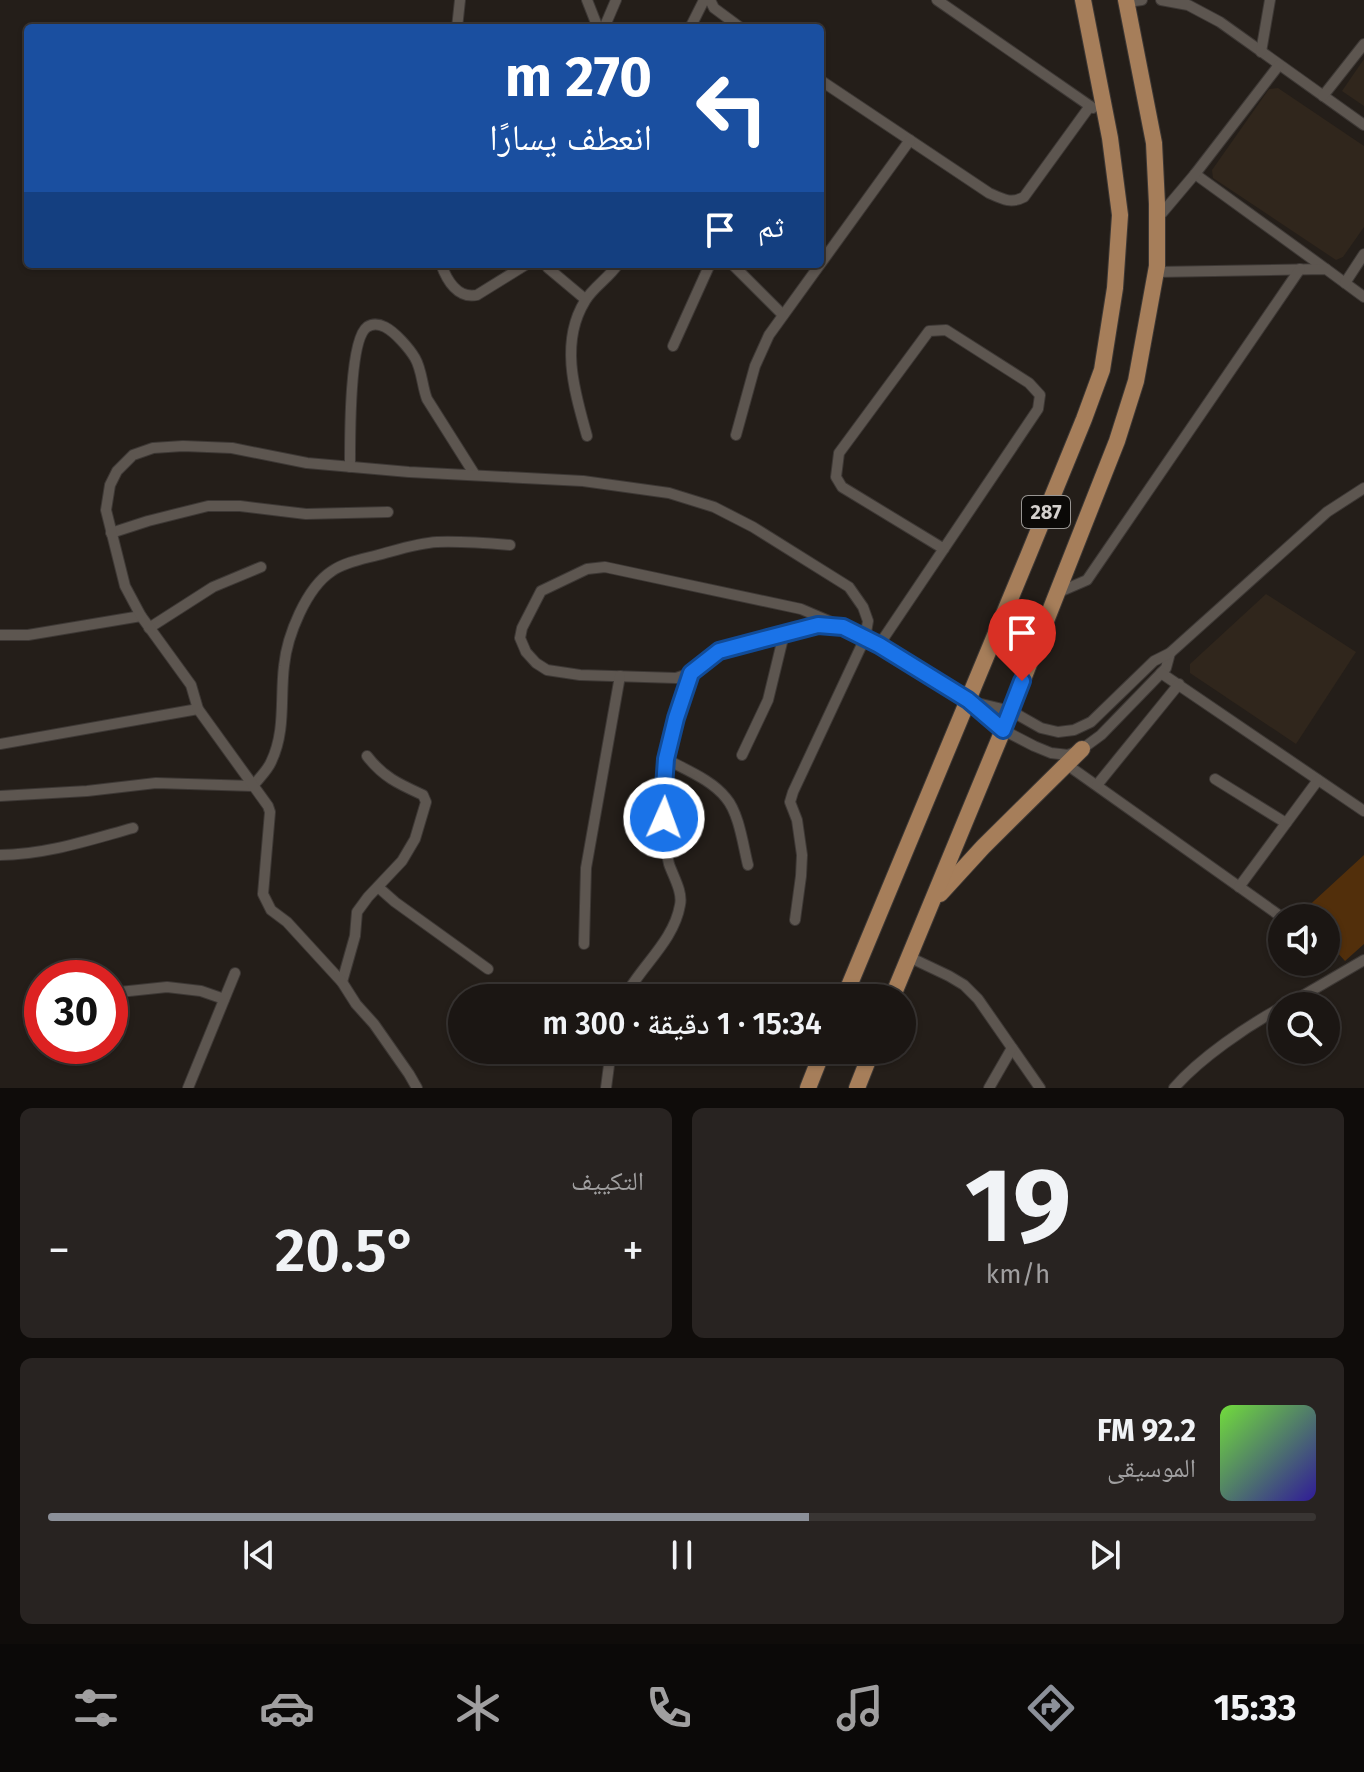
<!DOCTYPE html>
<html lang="ar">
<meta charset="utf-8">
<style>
body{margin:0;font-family:"Fira Sans","Noto Naskh Arabic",sans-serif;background:#282321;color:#f1f3f6;direction:rtl;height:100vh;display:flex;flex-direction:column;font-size:30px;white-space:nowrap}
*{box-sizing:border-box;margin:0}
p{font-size:26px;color:#a09fa0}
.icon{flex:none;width:44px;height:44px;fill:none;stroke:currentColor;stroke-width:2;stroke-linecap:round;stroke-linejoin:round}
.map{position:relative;height:1088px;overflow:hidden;direction:ltr}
.side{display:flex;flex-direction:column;gap:20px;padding:20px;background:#0f0c0a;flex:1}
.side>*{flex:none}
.top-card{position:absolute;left:24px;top:24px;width:800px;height:244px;border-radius:8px;box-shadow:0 2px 6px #0004,0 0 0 2px #393533;direction:rtl;background:#1a4fa0;color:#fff;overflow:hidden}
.fabs{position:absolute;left:1268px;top:904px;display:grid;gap:16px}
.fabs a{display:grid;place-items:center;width:72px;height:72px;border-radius:50%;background:#1b1613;box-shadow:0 2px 6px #0004,0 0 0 2px #393533;font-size:40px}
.speed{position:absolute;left:24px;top:960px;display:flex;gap:16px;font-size:40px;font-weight:700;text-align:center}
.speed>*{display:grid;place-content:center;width:104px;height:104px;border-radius:50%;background:#1b1613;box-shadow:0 2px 6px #0004,0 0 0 2px #393533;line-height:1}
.speed .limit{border:12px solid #d22;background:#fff;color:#111}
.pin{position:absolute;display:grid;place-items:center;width:68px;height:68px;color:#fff;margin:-82px -34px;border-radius:50% 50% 50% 0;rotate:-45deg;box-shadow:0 0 8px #0007}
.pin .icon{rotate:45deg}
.me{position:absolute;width:88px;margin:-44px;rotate:2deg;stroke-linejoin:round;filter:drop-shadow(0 0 6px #0008)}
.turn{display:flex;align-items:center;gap:28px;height:168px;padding:0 40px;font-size:36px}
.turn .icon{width:104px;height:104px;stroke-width:2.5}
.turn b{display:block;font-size:56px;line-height:68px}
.then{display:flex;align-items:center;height:76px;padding:0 40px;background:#0003;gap:16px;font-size:30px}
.big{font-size:60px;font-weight:600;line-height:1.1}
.side .card{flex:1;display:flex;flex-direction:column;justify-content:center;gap:12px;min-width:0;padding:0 28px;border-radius:12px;background:#282321}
.side .dial{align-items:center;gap:0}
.dial b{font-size:104px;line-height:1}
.song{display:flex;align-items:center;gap:24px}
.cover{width:96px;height:96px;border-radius:12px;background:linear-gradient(135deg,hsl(100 70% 55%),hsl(250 70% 35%))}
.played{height:8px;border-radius:4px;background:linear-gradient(90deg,#8c9099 60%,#393533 60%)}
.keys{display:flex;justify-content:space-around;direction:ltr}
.heat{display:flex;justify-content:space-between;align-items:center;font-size:44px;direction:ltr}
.side .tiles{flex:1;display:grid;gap:20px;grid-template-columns:1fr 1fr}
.card:last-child{grid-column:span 2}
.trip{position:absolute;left:448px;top:984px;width:468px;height:80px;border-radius:40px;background:#1b1613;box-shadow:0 2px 6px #0004,0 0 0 2px #393533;font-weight:600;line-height:80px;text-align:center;direction:rtl}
.tab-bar{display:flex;height:128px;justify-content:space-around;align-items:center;background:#0b0908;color:#a09fa0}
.tab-bar .icon{width:56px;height:56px}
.tab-bar .active{color:#8c9099}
.tab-bar b{font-size:36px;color:#f1f3f6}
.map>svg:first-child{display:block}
.built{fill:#30261c}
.green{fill:#522f0b}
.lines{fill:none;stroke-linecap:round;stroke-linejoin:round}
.minor-casing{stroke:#3d3835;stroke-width:12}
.primary-casing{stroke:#3d3835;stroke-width:18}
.minor{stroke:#5d5650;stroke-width:10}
.primary{stroke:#a67e5a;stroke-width:16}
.route-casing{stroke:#114b97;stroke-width:20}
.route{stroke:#1a73e8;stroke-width:14}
.labels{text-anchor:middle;stroke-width:8;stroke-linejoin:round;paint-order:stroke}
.shield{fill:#0b0907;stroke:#989592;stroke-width:2}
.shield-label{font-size:20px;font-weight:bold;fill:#d5d1ce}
</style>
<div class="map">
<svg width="1364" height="1088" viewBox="0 0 1364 1088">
<rect width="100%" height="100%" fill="#241e19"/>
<g class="built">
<path d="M1364,59V106L1342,91Z"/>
<path d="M1278,88L1364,146V227L1343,257L1336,260L1213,178L1212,170L1269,89Z"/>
<path d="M1266,594L1356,652L1296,744L1190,673V664Z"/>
</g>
<path class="green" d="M1364,855V944L1345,961L1326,940V918H1307L1302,912Z"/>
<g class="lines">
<g class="minor-casing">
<g id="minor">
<path d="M587,0L598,28"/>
<path d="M710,0L714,8L741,28"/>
<path d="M937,0L1093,108"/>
<path d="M1161,0L1188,5L1220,22L1364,125"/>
<path d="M1127,2L1142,0"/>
<path d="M457,28L460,0"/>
<path d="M604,28L616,0"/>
<path d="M690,28L704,0"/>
<path d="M1261,52L1270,0"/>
<path d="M820,80L989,193C1002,199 1011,204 1024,197L1090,106"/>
<path d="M1323,96L1364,44"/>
<path d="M1195,174L1326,269"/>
<path d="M1157,219L1195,174L1279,65"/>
<path d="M441,264C447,281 458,299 477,295L527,264"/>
<path d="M547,264L548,268L585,299"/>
<path d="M732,264L783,315"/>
<path d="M1156,272L1326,269L1364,297"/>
<path d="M1345,283L1364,254"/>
<path d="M673,346L710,264"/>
<path d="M736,435L755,366L769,335L910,140"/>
<path d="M587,436C575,393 559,343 585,301C593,287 609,278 618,264"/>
<path d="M350,467C350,443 349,340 367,327C373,323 379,324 385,327C395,332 409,348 415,358C422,370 422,386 427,399L475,475"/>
<path d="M111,533L148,521L208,506H240L306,514L388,512"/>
<path d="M1057,593L1087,580L1300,269"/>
<path d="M843,627L801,609L605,567L587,569L541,591L522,628L520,638L526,652L536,663L547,670L580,675L676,678L691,673L719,651L818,625L843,627L879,645L968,700L1003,730L1034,746L1051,753L1068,755L1082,749L1101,735L1166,668L1170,653"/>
<path d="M149,628L213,587L261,567"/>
<path d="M0,635H28L141,616"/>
<path d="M879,645L1038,409L1040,395L1029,383L946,330L929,331L839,453L836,477L842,487L944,549"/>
<path d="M1161,673L1364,811"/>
<path d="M973,702L1011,711L1041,728L1058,732L1074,730L1091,722L1154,661L1170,653L1327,512L1364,488"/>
<path d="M0,744L198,709"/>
<path d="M742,755L768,700L784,634"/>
<path d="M666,759C686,770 712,780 726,798C739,813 743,845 748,865"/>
<path d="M1066,764L1283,918"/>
<path d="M1215,779L1286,823"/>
<path d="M1097,785L1179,684"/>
<path d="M0,796L87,791L156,783L253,786C259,778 267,771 271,762C286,731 280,698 284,666C287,636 306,588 332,571C345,562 363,559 378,555C397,550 418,543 437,542C462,541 486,543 510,545"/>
<path d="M0,855C45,855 89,840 133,828"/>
<path d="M378,887L395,902L488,969"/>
<path d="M1239,887L1318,780"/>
<path d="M584,944L586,868L620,676"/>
<path d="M909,957L949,976L964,985L978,999L1040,1088"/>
<path d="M342,982L355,936L357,912L368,897L402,861L415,839L426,802L423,795C399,784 383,777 367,756"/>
<path d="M110,993L167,987L201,991L224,999"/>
<path d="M624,998C640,967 674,941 680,905C683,892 673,876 669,864C667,855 665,844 664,834C659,778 673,725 691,673"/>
<path d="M1285,1006L1364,960"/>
<path d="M188,1088L235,973"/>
<path d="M417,1088L409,1074L374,1024L356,1004L342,982L287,922L271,910L263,894L270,812L268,806L198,709L191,685L141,616L125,586L106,510L110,485L117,471L133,455L153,448L183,446L232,448L307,463L409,472L583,481L669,493L714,507L753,527L849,587L863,607L868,621L865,638L793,792L790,802L797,820L802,855L801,876L795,920"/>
<path d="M606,1088L611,1050"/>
<path d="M989,1088L1012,1048"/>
<path d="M1174,1088C1200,1058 1247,1026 1282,1007"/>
</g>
</g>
<g class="primary-casing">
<g id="primary">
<path d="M940,894L983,847L1082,749"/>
<path d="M844,998L1028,556L1084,419L1102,370L1115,288L1120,215L1110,138L1083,0"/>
<path d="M892,998L1003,730L1117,441L1136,381L1157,266V204L1154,143L1126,0"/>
<path d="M808,1088L823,1050"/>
<path d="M857,1088L872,1050"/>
</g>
</g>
<use href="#minor" class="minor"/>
<use href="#primary" class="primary"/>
</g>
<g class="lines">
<g class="route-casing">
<path id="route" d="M664,818L663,801L666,759L676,718L691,673L719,651L768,638L818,625L843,627L879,645L968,700L1003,730L1022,681"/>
</g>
<use href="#route" class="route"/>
</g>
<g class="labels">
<rect class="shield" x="1022" y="496" width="48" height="32" rx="6"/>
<g class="shield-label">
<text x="1046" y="519">287</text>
</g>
</g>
</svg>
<div class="fabs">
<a><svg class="icon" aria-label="sound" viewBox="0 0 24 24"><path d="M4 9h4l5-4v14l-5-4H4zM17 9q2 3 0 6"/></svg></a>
<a><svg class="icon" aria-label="search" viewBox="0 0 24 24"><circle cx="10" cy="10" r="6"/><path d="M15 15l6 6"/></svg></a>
</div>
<div class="speed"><div class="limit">30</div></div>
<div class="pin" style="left:1022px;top:681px;background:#d93025"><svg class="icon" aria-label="arrive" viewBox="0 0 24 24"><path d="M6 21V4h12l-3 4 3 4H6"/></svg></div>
<svg class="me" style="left:664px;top:818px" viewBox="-20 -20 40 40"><circle r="17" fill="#1a73e8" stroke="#fff" stroke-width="3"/><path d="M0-11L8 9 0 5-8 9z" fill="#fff"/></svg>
<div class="trip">15:34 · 1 دقيقة · 300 m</div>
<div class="top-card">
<div class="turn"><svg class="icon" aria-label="left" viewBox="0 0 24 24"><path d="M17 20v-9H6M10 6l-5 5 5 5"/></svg><div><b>270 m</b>انعطف يسارًا</div></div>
<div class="then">ثم<svg class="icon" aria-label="arrive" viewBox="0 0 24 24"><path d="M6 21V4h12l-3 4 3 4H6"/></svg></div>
</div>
</div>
<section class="side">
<div class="tiles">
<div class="card dial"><b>19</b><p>km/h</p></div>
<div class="card"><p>التكييف</p>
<div class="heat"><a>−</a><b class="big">20.5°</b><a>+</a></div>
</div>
<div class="card">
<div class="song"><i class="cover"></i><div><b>92.2 FM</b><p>الموسيقى</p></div></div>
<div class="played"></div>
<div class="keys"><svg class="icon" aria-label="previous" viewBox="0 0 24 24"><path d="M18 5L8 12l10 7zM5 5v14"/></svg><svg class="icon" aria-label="pause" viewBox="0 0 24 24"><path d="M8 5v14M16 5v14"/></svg><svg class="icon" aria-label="next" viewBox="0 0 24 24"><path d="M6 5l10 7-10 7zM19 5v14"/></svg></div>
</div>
</div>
</section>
<nav class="tab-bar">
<b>15:33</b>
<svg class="icon active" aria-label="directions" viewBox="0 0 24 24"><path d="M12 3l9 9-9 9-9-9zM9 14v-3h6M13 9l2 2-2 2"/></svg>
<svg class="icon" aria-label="music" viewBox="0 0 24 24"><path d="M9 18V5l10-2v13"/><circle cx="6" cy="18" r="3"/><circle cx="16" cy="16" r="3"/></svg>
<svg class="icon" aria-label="phone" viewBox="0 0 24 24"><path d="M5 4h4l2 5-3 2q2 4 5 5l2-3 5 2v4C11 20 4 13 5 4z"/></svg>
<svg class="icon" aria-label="climate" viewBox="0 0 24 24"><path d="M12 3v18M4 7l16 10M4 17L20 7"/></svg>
<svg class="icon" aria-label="car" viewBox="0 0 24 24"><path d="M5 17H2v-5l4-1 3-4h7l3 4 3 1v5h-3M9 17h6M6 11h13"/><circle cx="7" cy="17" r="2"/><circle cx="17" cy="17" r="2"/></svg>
<svg class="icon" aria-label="filters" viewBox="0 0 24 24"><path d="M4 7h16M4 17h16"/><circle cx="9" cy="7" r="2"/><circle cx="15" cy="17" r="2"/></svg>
</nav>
